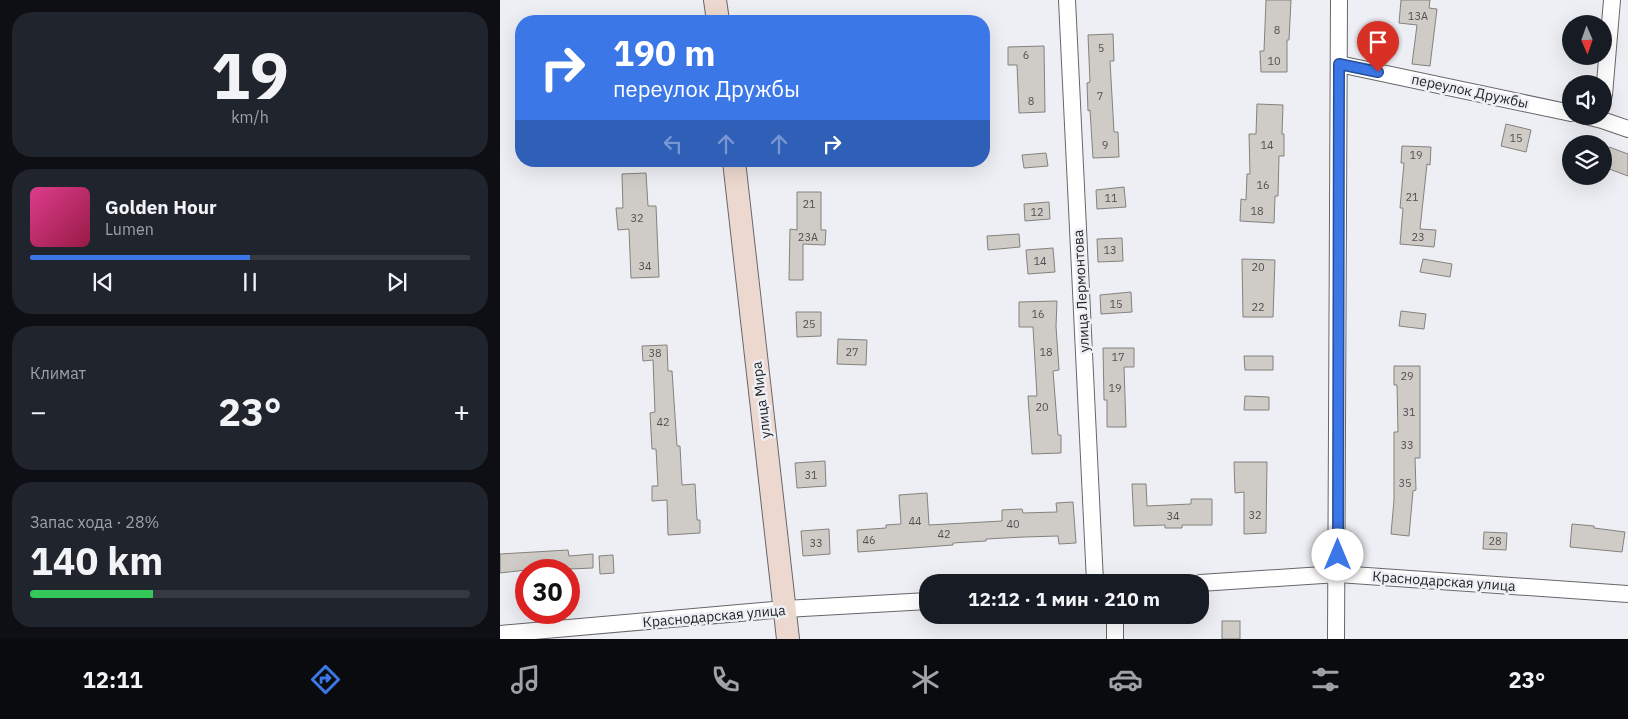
<!DOCTYPE html>
<html lang="ru">
<meta charset="utf-8">
<style>
body{margin:0;font-family:"IBM Plex Sans",sans-serif;background:#20242c;color:#f1f3f6;height:100vh;display:flex;flex-direction:column;font-size:19px;white-space:nowrap}
*{box-sizing:border-box;margin:0}
p{font-size:16px;color:#9ea1a6}
.icon{flex:none;width:28px;height:28px;fill:none;stroke:currentColor;stroke-width:2;stroke-linecap:round;stroke-linejoin:round}
.map{position:relative;flex:1;overflow:hidden}
.sheet{display:flex;flex-direction:column;gap:12px;padding:12px;background:#0d0f14;width:500px}
.sheet>*{flex:none}
.top-card{position:absolute;left:15px;top:15px;width:475px;height:152px;border-radius:20px;box-shadow:0 5px 20px #0002;background:#3c77e7;color:#fff;overflow:hidden}
.needle{width:32px;rotate:178deg}
.tools{position:absolute;left:1062px;top:15px;display:grid;gap:10px}
.tools a{display:grid;place-items:center;width:50px;height:50px;border-radius:50%;background:#171b24;box-shadow:0 5px 20px #0002;font-size:25px}
.speed{position:absolute;left:15px;top:559px;display:flex;gap:10px;font-size:25px;font-weight:700;text-align:center}
.speed>*{display:grid;place-content:center;width:65px;height:65px;border-radius:50%;background:#171b24;box-shadow:0 5px 20px #0002;line-height:1}
.speed .limit{border:8px solid #d22;background:#fff;color:#111}
.pin{position:absolute;display:grid;place-items:center;width:42px;height:42px;color:#fff;margin:-51px -21px;border-radius:50% 50% 50% 0;rotate:-45deg;box-shadow:0 0 5px #0007}
.pin .icon{rotate:45deg}
.me{position:absolute;width:55px;margin:-28px;rotate:0deg;stroke-linejoin:round;filter:drop-shadow(0 0 4px #0008)}
.turn{display:flex;align-items:center;gap:18px;height:105px;padding:0 15px;font-size:22px}
.turn .icon{width:65px;height:65px;stroke-width:2.5}
.turn b{display:block;font-size:35px;line-height:42px}
.lanes{display:flex;align-items:center;height:48px;padding:0 15px;background:#0003;justify-content:center;gap:25px;direction:ltr}
.lanes .off{opacity:.35}
.big{font-size:38px;font-weight:800;line-height:1.1}
.sheet .tile{flex:1;display:flex;flex-direction:column;justify-content:center;gap:8px;min-width:0;padding:0 18px;border-radius:20px;background:#20242c}
.sheet .dial{align-items:center;gap:0}
.dial b{font-size:65px;line-height:1}
.song{display:flex;align-items:center;gap:15px}
.cover{width:60px;height:60px;border-radius:8px;background:linear-gradient(135deg,hsl(330 70% 55%),hsl(340 70% 35%))}
.played{height:5px;border-radius:2px;background:linear-gradient(90deg,#3c77e7 50%,#363941 50%)}
.keys{display:flex;justify-content:space-around;direction:ltr}
.heat{display:flex;justify-content:space-between;align-items:center;font-size:28px;direction:ltr}
.charge{height:8px;border-radius:4px;background:linear-gradient(90deg,#34c759 28%,#363941 0)}
.trip{position:absolute;left:419px;top:574px;width:290px;height:50px;border-radius:20px;background:#171b24;box-shadow:0 5px 20px #0002;font-weight:800;line-height:50px;text-align:center}
.tabs{display:flex;height:80px;justify-content:space-around;align-items:center;background:#090b0e;color:#9ea1a6}
.tabs .icon{width:35px;height:35px}
.tabs .active{color:#3c77e7}
.tabs b{font-size:22px;color:#f1f3f6}
main{display:flex;flex:1;min-height:0}
.map>svg:first-child{display:block}
.building{fill:#cfccc7;stroke:#84827d}
.lines{fill:none;stroke-linecap:round;stroke-linejoin:round}
.minor-casing{stroke:#66676b;stroke-width:18}
.secondary-casing{stroke:#66676b;stroke-width:24}
.minor{stroke:#fff;stroke-width:16}
.secondary{stroke:#ecd8cf;stroke-width:22}
.route-casing{stroke:#274d96;stroke-width:12}
.route{stroke:#3c77e7;stroke-width:9}
.labels{text-anchor:middle;stroke-width:5;stroke-linejoin:round;paint-order:stroke}
.number-label{font-size:11px;fill:#505050}
.street-label{font-size:14px;fill:#252628;stroke:#eeeff4}
</style>
<main>
<section class="sheet">
<div class="tile dial"><b>19</b><p>km/h</p></div>
<div class="tile">
<div class="song"><i class="cover"></i><div><b>Golden Hour</b><p>Lumen</p></div></div>
<div class="played"></div>
<div class="keys"><svg class="icon" aria-label="previous" viewBox="0 0 24 24"><path d="M18 5L8 12l10 7zM5 5v14"/></svg><svg class="icon" aria-label="pause" viewBox="0 0 24 24"><path d="M8 5v14M16 5v14"/></svg><svg class="icon" aria-label="next" viewBox="0 0 24 24"><path d="M6 5l10 7-10 7zM19 5v14"/></svg></div>
</div>
<div class="tile"><p>Климат</p>
<div class="heat"><a>−</a><b class="big">23°</b><a>+</a></div>
</div>
<div class="tile"><p>Запас хода · 28%</p><b class="big">140 km</b><div class="charge"></div></div>
</section>
<div class="map">
<svg width="1128" height="639" viewBox="0 0 1128 639">
<rect width="100%" height="100%" fill="#eeeff4"/>
<g class="building">
<path d="M766,0H791L789,40H787V72H761L760,51H764Z"/>
<path d="M901,0H930L929,8L937,9L930,66L912,64L917,25L899,23Z"/>
<path d="M613,34L614,61H610L614,132H618L619,157L593,158L590,110L588,111L587,83L590,82L588,35Z"/>
<path d="M544,46L545,112L519,113L517,65H508V47Z"/>
<path d="M757,104L783,105L782,134H784V156H779L778,196H775L774,223L740,221L741,199L746,200L747,174H750L749,134H756Z"/>
<path d="M1006,124L1031,130L1026,152L1001,146Z"/>
<path d="M902,146L931,147L930,165L927,164L920,229L936,230L934,247L900,244L903,208H900L904,163H901Z"/>
<path d="M1109,147L1128,154V176L1104,167Z"/>
<path d="M546,153L548,166L524,168L522,155Z"/>
<path d="M146,173L148,206H156L159,277L131,278L129,229L118,230L116,208H123L122,174Z"/>
<path d="M624,187L626,207L597,209L596,190Z"/>
<path d="M297,192H321V230H326L325,245L303,244V280H289L290,229L297,230Z"/>
<path d="M549,202L550,219L525,221L524,204Z"/>
<path d="M519,234L520,247L488,250L487,236Z"/>
<path d="M622,238L623,261L598,262L597,239Z"/>
<path d="M553,248L555,272L528,274L526,250Z"/>
<path d="M742,259L775,260L773,317H743Z"/>
<path d="M923,259L952,264L950,277L920,272Z"/>
<path d="M631,292L632,312L601,314L600,295Z"/>
<path d="M557,301L556,326L559,370L553,371L558,435H561V453L532,454L528,396H537L533,327H519V302Z"/>
<path d="M901,311L926,314L924,329L899,326Z"/>
<path d="M296,312H321V336L297,337Z"/>
<path d="M338,339L367,340L366,365L337,364Z"/>
<path d="M167,345L168,371H172L177,446H180L182,485L195,484L197,520H200V533L168,535L167,500L152,501V486H158L156,449H152L150,413L155,412L153,360L143,361L142,346Z"/>
<path d="M603,348H634V367H624L626,427H607V400H604Z"/>
<path d="M744,356H773V370H745Z"/>
<path d="M894,366H920V458H915L916,490L913,491L909,536L891,534L894,500V432H898L897,385H894Z"/>
<path d="M745,396L769,397V410H744Z"/>
<path d="M325,461L326,486L297,488L295,463Z"/>
<path d="M734,462H767L766,533L744,534V492L735,493Z"/>
<path d="M632,484H646L647,506L691,504V499H712V525H682V528H665V525L634,526Z"/>
<path d="M427,493L429,525L502,521V510L522,509L523,513L557,512L556,503L573,502L576,543L559,544L558,536L524,537L486,539V541L453,543V545L358,552L357,530L386,528V525L401,524L399,495Z"/>
<path d="M1072,524L1094,526V528L1125,532L1122,552L1070,547Z"/>
<path d="M329,529L330,554L303,556L301,531Z"/>
<path d="M984,532L1007,533L1006,550L983,549Z"/>
<path d="M68,550L69,556L93,554V568L69,569L70,570H26L0,573V554Z"/>
<path d="M113,555L114,573L100,574L99,556Z"/>
<rect x="722" y="621" width="18" height="18"/>
</g>
<g class="lines">
<g class="minor-casing">
<g id="minor">
<path d="M567,0L595,582"/>
<path d="M839,64L1071,113"/>
<path d="M1104,95L1112,0"/>
<path d="M1086,116L1102,120L1128,129"/>
<path d="M700,583L838,574L1128,594"/>
<path d="M0,634L285,609L428,601"/>
<path d="M615,639V615"/>
<path d="M836,639L839,0"/>
</g>
</g>
<g class="secondary-casing">
<g id="secondary">
<path d="M215,0L218,21"/>
<path d="M234,161L288,639"/>
</g>
</g>
<use href="#minor" class="minor"/>
<use href="#secondary" class="secondary"/>
</g>
<g class="lines">
<g class="route-casing">
<path id="route" d="M838,555L839,64L878,72"/>
</g>
<use href="#route" class="route"/>
</g>
<g class="labels">
<g class="number-label">
<text x="918" y="20">13А</text>
<text x="777" y="34">8</text>
<text x="601" y="52">5</text>
<text x="526" y="59">6</text>
<text x="774" y="65">10</text>
<text x="600" y="100">7</text>
<text x="531" y="105">8</text>
<text x="1016" y="142">15</text>
<text x="605" y="149">9</text>
<text x="767" y="149">14</text>
<text x="916" y="159">19</text>
<text x="763" y="189">16</text>
<text x="912" y="201">21</text>
<text x="611" y="202">11</text>
<text x="309" y="208">21</text>
<text x="757" y="215">18</text>
<text x="537" y="216">12</text>
<text x="137" y="222">32</text>
<text x="308" y="241">23А</text>
<text x="918" y="241">23</text>
<text x="610" y="254">13</text>
<text x="540" y="265">14</text>
<text x="145" y="270">34</text>
<text x="758" y="271">20</text>
<text x="616" y="308">15</text>
<text x="758" y="311">22</text>
<text x="538" y="318">16</text>
<text x="309" y="328">25</text>
<text x="352" y="356">27</text>
<text x="546" y="356">18</text>
<text x="155" y="357">38</text>
<text x="618" y="361">17</text>
<text x="907" y="380">29</text>
<text x="615" y="392">19</text>
<text x="542" y="411">20</text>
<text x="909" y="416">31</text>
<text x="163" y="426">42</text>
<text x="907" y="449">33</text>
<text x="311" y="479">31</text>
<text x="905" y="487">35</text>
<text x="755" y="519">32</text>
<text x="673" y="520">34</text>
<text x="415" y="525">44</text>
<text x="513" y="528">40</text>
<text x="444" y="538">42</text>
<text x="369" y="544">46</text>
<text x="995" y="545">28</text>
<text x="316" y="547">33</text>
</g>
<g class="street-label">
<text transform="translate(970 91) rotate(12)" y="5">переулок Дружбы</text>
<text transform="translate(581 291) rotate(-93)" y="5">улица Лермонтова</text>
<text transform="translate(261 400) rotate(-97)" y="5">улица Мира</text>
<text transform="translate(944 581) rotate(4)" y="5">Краснодарская улица</text>
<text transform="translate(214 616) rotate(-5)" y="5">Краснодарская улица</text>
</g>
</g>
</svg>
<div class="tools">
<a><svg class="needle" viewBox="-14 -14 28 28"><path d="M0-13l5 13h-10z" fill="#e53935"/><path d="M0 13l5-13h-10z" fill="#9ea1a6"/></svg></a>
<a><svg class="icon" aria-label="sound" viewBox="0 0 24 24"><path d="M4 9h4l5-4v14l-5-4H4zM17 9q2 3 0 6"/></svg></a>
<a><svg class="icon" aria-label="layers" viewBox="0 0 24 24"><path d="M12 4l9 5-9 5-9-5zM3 14l9 5 9-5"/></svg></a>
</div>
<div class="speed"><div class="limit">30</div></div>
<div class="pin" style="left:878px;top:72px;background:#d93025"><svg class="icon" aria-label="arrive" viewBox="0 0 24 24"><path d="M6 21V4h12l-3 4 3 4H6"/></svg></div>
<svg class="me" style="left:838px;top:555px" viewBox="-20 -20 40 40"><circle r="19" fill="#fff"/><path d="M0-13L10 11 0 6-10 11z" fill="#3c77e7"/></svg>
<div class="trip">12:12 · 1 мин · 210 m</div>
<div class="top-card">
<div class="turn"><svg class="icon" aria-label="right" viewBox="0 0 24 24"><path d="M7 20v-9h11M14 6l5 5-5 5"/></svg><div><b>190 m</b>переулок Дружбы</div></div>
<div class="lanes"><svg class="icon off" aria-label="left" viewBox="0 0 24 24"><path d="M17 20v-9H6M10 6l-5 5 5 5"/></svg><svg class="icon off" aria-label="ahead" viewBox="0 0 24 24"><path d="M12 20V5M6 11l6-6 6 6"/></svg><svg class="icon off" aria-label="ahead" viewBox="0 0 24 24"><path d="M12 20V5M6 11l6-6 6 6"/></svg><svg class="icon" aria-label="right" viewBox="0 0 24 24"><path d="M7 20v-9h11M14 6l5 5-5 5"/></svg></div>
</div>
</div>
</main>
<nav class="tabs">
<b>12:11</b>
<svg class="icon active" aria-label="directions" viewBox="0 0 24 24"><path d="M12 3l9 9-9 9-9-9zM9 14v-3h6M13 9l2 2-2 2"/></svg>
<svg class="icon" aria-label="music" viewBox="0 0 24 24"><path d="M9 18V5l10-2v13"/><circle cx="6" cy="18" r="3"/><circle cx="16" cy="16" r="3"/></svg>
<svg class="icon" aria-label="phone" viewBox="0 0 24 24"><path d="M5 4h4l2 5-3 2q2 4 5 5l2-3 5 2v4C11 20 4 13 5 4z"/></svg>
<svg class="icon" aria-label="climate" viewBox="0 0 24 24"><path d="M12 3v18M4 7l16 10M4 17L20 7"/></svg>
<svg class="icon" aria-label="car" viewBox="0 0 24 24"><path d="M5 17H2v-5l4-1 3-4h7l3 4 3 1v5h-3M9 17h6M6 11h13"/><circle cx="7" cy="17" r="2"/><circle cx="17" cy="17" r="2"/></svg>
<svg class="icon" aria-label="filters" viewBox="0 0 24 24"><path d="M4 7h16M4 17h16"/><circle cx="9" cy="7" r="2"/><circle cx="15" cy="17" r="2"/></svg>
<b>23°</b>
</nav>
